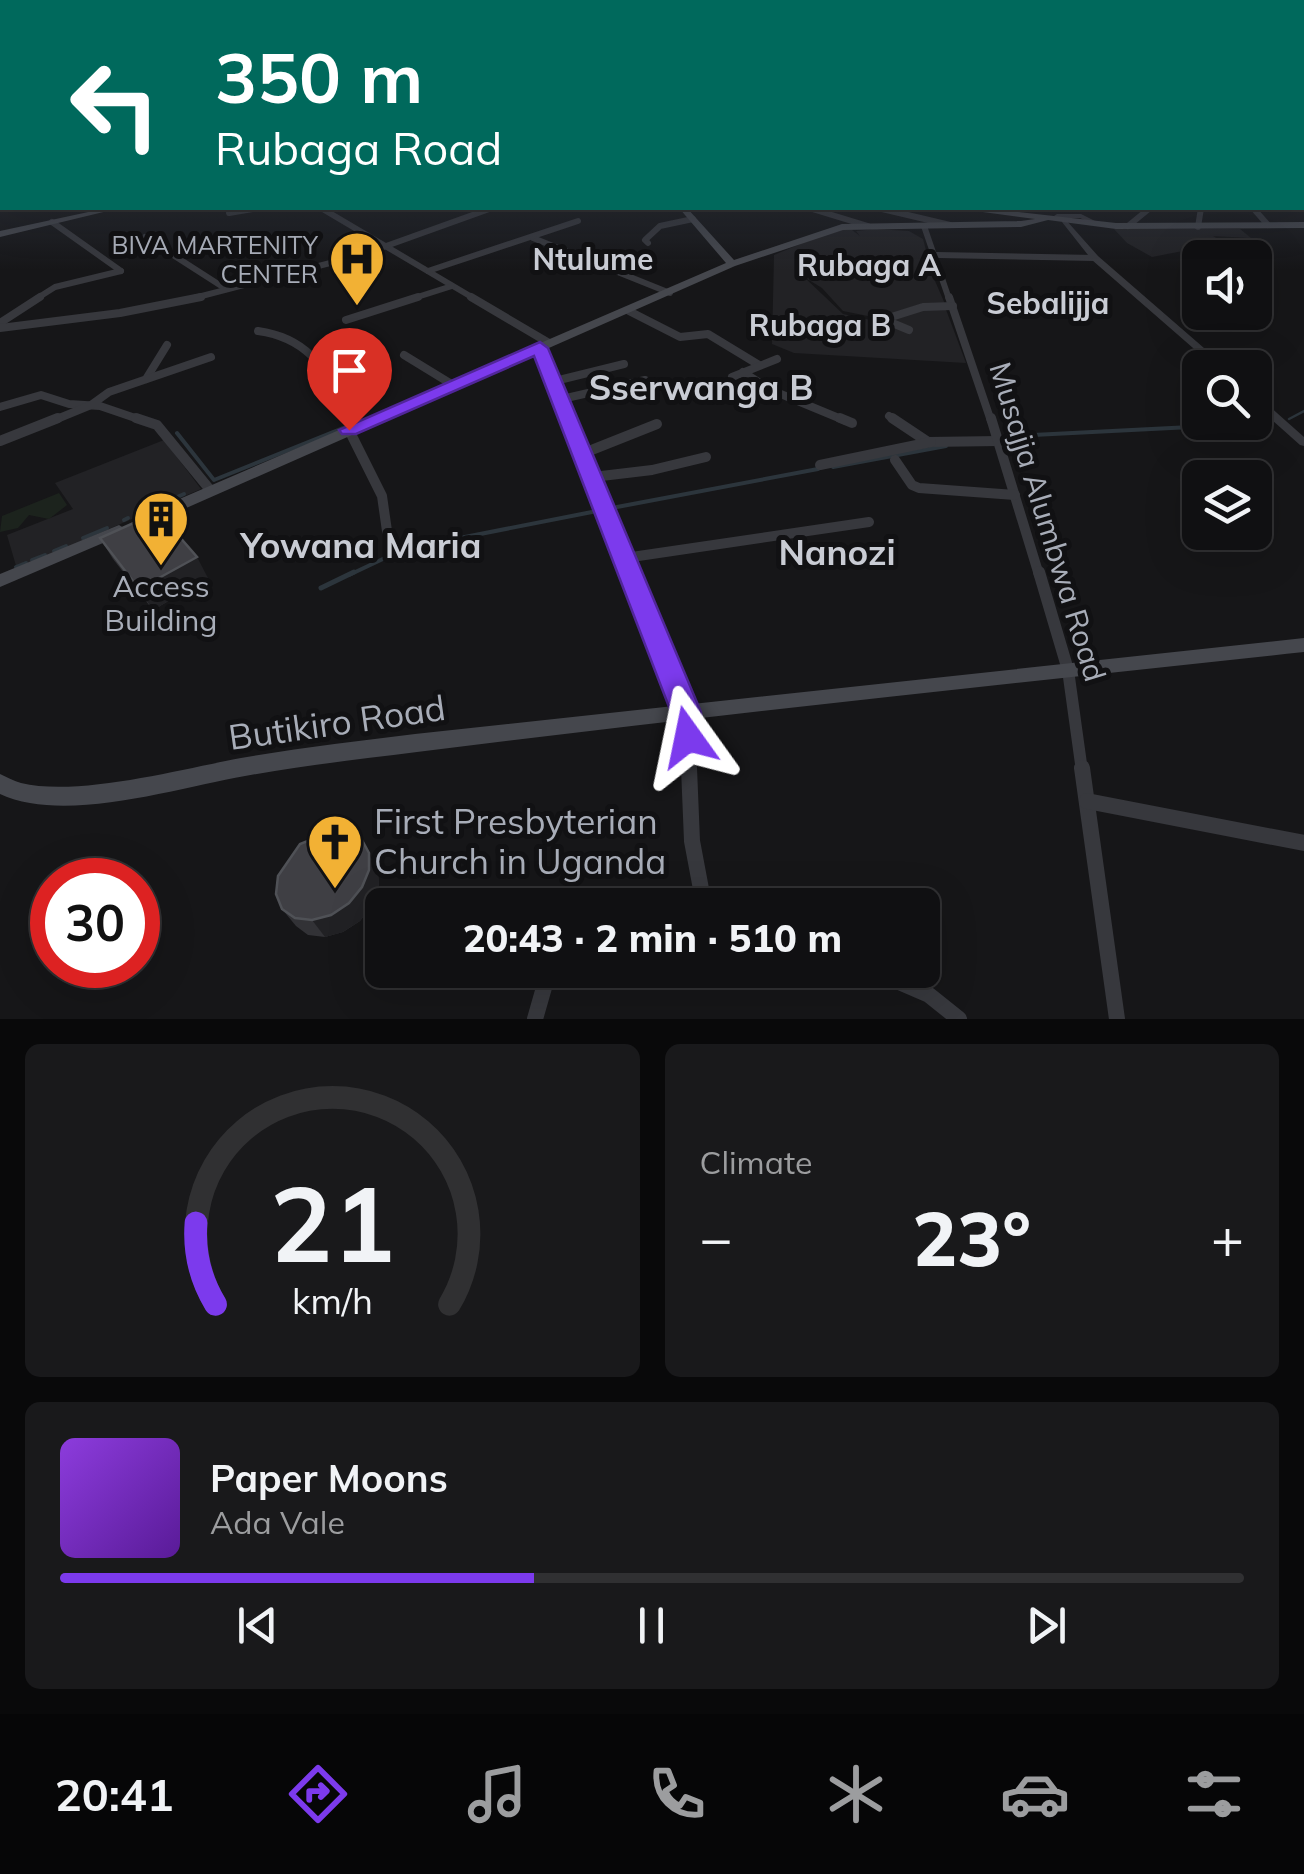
<!DOCTYPE html>
<meta charset="utf-8">
<style>
body{margin:0;font-family:Mulish,sans-serif;background:#19191b;color:#f1f3f6;height:100vh;display:flex;flex-direction:column;font-size:38px;white-space:nowrap}
*{box-sizing:border-box;margin:0}
p{font-size:32px;color:#9c9d9f}
.icon{flex:none;width:55px;height:55px;fill:none;stroke:currentColor;stroke-width:2;stroke-linecap:round;stroke-linejoin:round}
.map{position:relative;height:1019px;overflow:hidden}
.panel{display:flex;flex-direction:column;gap:25px;padding:25px;background:#09090a;flex:1}
.panel>*{flex:none}
.banner{position:absolute;left:0px;top:0px;width:1305px;height:210px;box-shadow:0 10px 40px #0002,0 0 0 2px #303032;background:#00695c;color:#fff;overflow:hidden}
.controls{position:absolute;left:1182px;top:240px;display:grid;gap:20px}
.controls a{display:grid;place-items:center;width:90px;height:90px;border-radius:15px;background:#101012;box-shadow:0 10px 40px #0002,0 0 0 2px #303032;font-size:50px}
.speed{position:absolute;left:30px;top:858px;display:flex;gap:20px;font-size:50px;font-weight:700;text-align:center}
.speed>*{display:grid;place-content:center;width:130px;height:130px;border-radius:50%;background:#101012;box-shadow:0 10px 40px #0002,0 0 0 2px #303032;line-height:1}
.speed .limit{border:15px solid #d22;background:#fff;color:#111}
.pin{position:absolute;display:grid;place-items:center;width:85px;height:85px;color:#fff;margin:-102px -42px;border-radius:50% 50% 50% 0;rotate:-45deg;box-shadow:0 0 10px #0007}
.pin .icon{rotate:45deg}
.me{position:absolute;width:110px;margin:-55px;rotate:348deg;stroke-linejoin:round;filter:drop-shadow(0 0 8px #0008)}
.turn{display:flex;align-items:center;gap:35px;height:210px;padding:0 50px;font-size:45px}
.turn .icon{width:130px;height:130px;stroke-width:2.5}
.turn b{display:block;font-size:70px;line-height:85px}
.big{font-size:75px;font-weight:800;line-height:1.1}
.panel .card{flex:1;display:flex;flex-direction:column;justify-content:center;gap:15px;min-width:0;padding:0 35px;border-radius:15px;background:#19191b}
.panel .dial{align-items:center;gap:0}
.dial svg{height:260px;overflow:visible;fill:none;stroke:#303032;stroke-width:7;stroke-linecap:round;text-anchor:middle}
.dial text{fill:#f1f3f6;stroke:none}
.song{display:flex;align-items:center;gap:30px}
.cover{width:120px;height:120px;border-radius:15px;background:linear-gradient(135deg,hsl(270 70% 55%),hsl(270 70% 35%))}
.played{height:10px;border-radius:5px;background:linear-gradient(90deg,#7c3aed 40%,#303032 40%)}
.keys{display:flex;justify-content:space-around;direction:ltr}
.heat{display:flex;justify-content:space-between;align-items:center;font-size:55px;direction:ltr}
.panel .tiles{flex:1;display:grid;gap:25px;grid-template-columns:1fr 1fr}
.card:last-child{grid-column:span 2}
.trip{position:absolute;left:365px;top:888px;width:575px;height:100px;border-radius:15px;background:#101012;box-shadow:0 10px 40px #0002,0 0 0 2px #303032;font-weight:800;line-height:100px;text-align:center}
.tabs{display:flex;height:160px;justify-content:space-around;align-items:center;background:#060607;color:#9c9d9f}
.tabs .icon{width:70px;height:70px}
.tabs .active{color:#7c3aed}
.tabs b{font-size:45px;color:#f1f3f6}
.map>svg:first-child{display:block}
.built{fill:#222225}
.green{fill:#1c231d}
.lines{fill:none;stroke-linecap:round;stroke-linejoin:round}
.stream-far2{stroke:#2c353c;stroke-width:2.5}
.stream-far1{stroke:#2c353c;stroke-width:4}
.stream{stroke:#2c353c;stroke-width:5}
.canal{fill:#2c353c;fill-rule:evenodd}
.minor-far4{stroke:#37383d;stroke-width:6}
.minor-far3{stroke:#37383d;stroke-width:8}
.minor-far2{stroke:#37383d;stroke-width:10}
.minor-far1{stroke:#37383d;stroke-width:12}
.minor{stroke:#37383d;stroke-width:16}
.tertiary{fill:#37383d;fill-rule:evenodd}
.secondary{fill:#45474d;fill-rule:evenodd}
.wall{fill:#323236}
.shaded-wall{fill:#212124}
.building{fill:#3f3f44;stroke:#4f5156;stroke-width:2.5}
.route{fill:#7c3aed;stroke:#51269a;stroke-width:2.5}
.labels{text-anchor:middle;stroke-width:10;stroke-linejoin:round;paint-order:stroke}
.far-poi-label{font-size:25px;fill:#a8adb8;stroke:#111113;text-anchor:end}
.far-quarter-label{font-size:30px;font-weight:bold;fill:#c9ccd4;stroke:#111113}
.street-label{font-size:30px;fill:#a8adb8;stroke:#111113}
.poi-label{font-size:30px;fill:#a8adb8;stroke:#111113}
.quarter-label{font-size:35px;font-weight:bold;fill:#c9ccd4;stroke:#111113}
.near-street-label{font-size:35px;fill:#a8adb8;stroke:#111113}
.near-poi-label{font-size:35px;fill:#a8adb8;stroke:#111113;text-anchor:start}
</style>
<div class="map">
<svg width="1304" height="1019" viewBox="0 0 1304 1019">
<rect width="100%" height="100%" fill="#161618"/>
<g class="built">
<path d="M875,229L909,231L923,239L930,265H918L929,267L945,304L924,303L878,318L843,311L822,288L804,277L843,314L880,322L920,308L945,307L966,363L794,353L772,344L774,255L834,230H852L860,236L856,231Z"/>
<path d="M1114,229H1240L1251,238L1213,236L1224,243L1152,257L1127,243Z"/>
<path d="M164,440L201,489L17,569L7,535L73,509L55,483Z"/>
</g>
<path class="green" d="M59,493L67,505L49,519L29,515L18,528L0,532L2,516Z"/>
<g class="lines">
<path class="stream-far2" d="M1289,419L1304,411"/>
<g class="stream-far1">
<path d="M177,433L214,480L348,426"/>
<path d="M1010,443H1021L1033,435L1270,423"/>
<path d="M833,467L946,446"/>
<path d="M168,501L184,494"/>
<path d="M617,507L818,469"/>
<path d="M137,515L141,513"/>
<path d="M124,520L128,518"/>
<path d="M83,538L107,528"/>
<path d="M54,551L66,546"/>
<path d="M32,560L45,555"/>
<path d="M16,567L26,563"/>
<path d="M349,575L404,549L592,512"/>
</g>
<path class="stream" d="M321,588L354,572"/>
<rect class="canal" x="1302" y="134" width="2" height="4"/>
<g class="minor-far4">
<path d="M321,208L475,299"/>
<path d="M809,208L868,226"/>
<path d="M878,208L950,225"/>
<path d="M1253,208L1268,225"/>
<path d="M229,213L259,208"/>
<path d="M52,222L121,271"/>
<path d="M924,226L949,299"/>
<path d="M1128,226L1150,208"/>
<path d="M1198,227L1201,208"/>
<path d="M145,237L226,289"/>
<path d="M533,238L670,293"/>
<path d="M648,243L645,240L660,226L693,219"/>
<path d="M937,255L1095,258"/>
<path d="M428,271L578,221"/>
<path d="M36,299L55,287L121,271"/>
<path d="M190,299L361,255L492,208"/>
<path d="M411,299L452,286"/>
</g>
<g class="minor-far3">
<path d="M471,297L549,343"/>
<path d="M949,297L991,421"/>
<path d="M629,311L680,337L708,334L759,365"/>
<path d="M885,319L923,307L953,306"/>
<path d="M346,320L418,297"/>
<path d="M885,320L909,330"/>
<path d="M0,323L40,297"/>
<path d="M0,328L120,313L201,297"/>
<path d="M258,331C315,339 327,376 354,421"/>
<path d="M540,348L569,421"/>
<path d="M404,355L453,385"/>
<path d="M743,372L771,390L846,421"/>
<path d="M732,377L777,359"/>
<path d="M146,379L167,345"/>
<path d="M555,381L624,364"/>
<path d="M562,399L645,380"/>
<path d="M0,407L41,395L69,404L100,406L144,421"/>
<path d="M889,416L896,421"/>
<path d="M52,421L91,405L109,392L211,357"/>
</g>
<g class="minor-far2">
<path d="M136,418L157,425L211,491"/>
<path d="M352,418L357,426"/>
<path d="M568,418L631,575"/>
<path d="M840,418L852,423"/>
<path d="M892,418L928,442L999,441"/>
<path d="M991,418L1039,575"/>
<path d="M349,430L382,496L387,531"/>
<path d="M0,441L58,418"/>
<path d="M584,453L657,424"/>
<path d="M895,460L912,485L919,488L1015,495"/>
<path d="M820,465L931,442"/>
<path d="M593,477L652,470L706,457"/>
<path d="M625,558L869,522"/>
</g>
<g class="minor-far1">
<path d="M630,572L686,713L689,771"/>
<path d="M1039,572L1068,670L1082,771"/>
</g>
<g class="minor">
<path d="M689,768L692,841L704,905"/>
<path d="M1082,768L1117,1019"/>
<path d="M1087,801L1304,843"/>
<path d="M871,970L929,995L959,1019"/>
<path d="M535,1019L549,970"/>
</g>
<g class="tertiary">
<path d="M1302,177L1304,178V182H1302Z"/>
<path d="M1081,214L1101,224L1097,226L1080,218H1057L1054,216L1057,214Z"/>
<path d="M1062,220H1066L1098,256L1227,368H1216L1092,260L1062,222Z"/>
<path d="M1255,396L1259,397L1304,437V446L1300,445L1255,405Z"/>
</g>
<g class="secondary">
<path d="M0,145H2V149L0,150Z"/>
<path d="M107,208H120L0,237V231Z"/>
<path d="M679,208H687L734,260L842,224L1021,221L1035,219L968,210L964,208H984L1116,223L1304,222V228L1116,229L1048,220L1021,227L843,230L735,266L150,524L145,525L137,520L140,516L726,263Z"/>
<path d="M119,525L127,530L124,534L0,587V574Z"/>
<path d="M1304,638V652C1008,684 712,715 417,752C360,759 302,766 245,776C176,788 65,824 0,794V774C7,777 14,781 21,783C78,797 182,769 241,758C299,748 357,741 415,734Z"/>
</g>
</g>
<g class="wall">
<path d="M1302,185L1304,187V212L1262,208H1302Z"/>
<path d="M100,538L208,578L153,610L113,559Z"/>
<path d="M378,872L379,888L372,905L360,921L343,932L325,937L308,935L296,926L282,909Z"/>
</g>
<g class="shaded-wall">
<path d="M197,557L208,578L153,610L139,589Z"/>
<path d="M362,840L378,872L379,888L372,905L360,921L343,932L325,937L312,920Z"/>
</g>
<g class="building">
<path d="M158,512L197,557L139,589L100,538Z"/>
<path d="M335,830L350,832L362,840L369,853V870L362,887L349,903L331,915L312,920L295,918L282,909L276,894L278,876L300,844Z"/>
</g>
<linearGradient id="sky" x2="0" y2="1"><stop stop-color="#0c0c0d"/><stop offset="0.47" stop-color="#363c48"/><stop offset="1" stop-color="#363c48" stop-opacity="0"/></linearGradient>
<rect width="1304" height="270" fill="url(#sky)"/>
<path class="route" d="M540,342L548,348L701,712L703,737L698,747L688,751L677,747L671,712L534,356L356,434H342L339,430Z"/>
<defs>
<g id="hospital-pin" transform="scale(2.875)"><path d="M0 17L-7.5 6A9.5 9.5 0 1 1 7.5 6Z" fill="#f2b134" stroke="#111113"/><path d="M-5-5h3v3.5h4V-5h3V5h-3V1.5h-4V5h-3Z" fill="#111"/></g>
<g id="building-pin" transform="scale(2.875)"><path d="M0 17L-7.5 6A9.5 9.5 0 1 1 7.5 6Z" fill="#f2b134" stroke="#111113"/><path d="M-4-6H4V6H1V3H-1V6H-4ZM-2.5-4.3h1.7v1.8h-1.7ZM.8-4.3h1.7v1.8H.8ZM-2.5-1h1.7V.8h-1.7ZM.8-1h1.7V.8H.8Z" fill="#111"/></g>
<g id="church-pin" transform="scale(2.875)"><path d="M0 17L-7.5 6A9.5 9.5 0 1 1 7.5 6Z" fill="#f2b134" stroke="#111113"/><path d="M-1.2-6h2.4v3.5h3.3v2.4h-3.3V6h-2.4V-.1h-3.3v-2.4h3.3Z" fill="#111"/></g>
</defs>
<g fill-rule="evenodd">
<use href="#hospital-pin" x="357" y="259"/>
<use href="#building-pin" x="161" y="519"/>
<use href="#church-pin" x="335" y="842"/>
</g>
<g class="labels">
<g class="far-poi-label">
<text x="318" y="254">BIVA MARTENITY<tspan x="318" dy="29">CENTER</tspan></text>
</g>
<g class="far-quarter-label">
<text x="593" y="270">Ntulume</text>
<text x="869" y="276">Rubaga A</text>
<text x="1048" y="314">Sebalijja</text>
<text x="820" y="336">Rubaga B</text>
</g>
<g class="street-label">
<text transform="translate(1047 522) rotate(73)" y="10">Musajja Alumbwa Road</text>
</g>
<g class="poi-label">
<text x="161" y="597">Access<tspan x="161" dy="34">Building</tspan></text>
</g>
<g class="quarter-label">
<text x="701" y="400">Sserwanga B</text>
<text x="361" y="558">Yowana Maria</text>
<text x="837" y="565">Nanozi</text>
</g>
<g class="near-street-label">
<text transform="translate(337 723) rotate(-8)" y="12">Butikiro Road</text>
</g>
<g class="near-poi-label">
<text x="374" y="834">First Presbyterian<tspan x="374" dy="40">Church in Uganda</tspan></text>
</g>
</g>
</svg>
<div class="controls">
<a><svg class="icon" aria-label="sound" viewBox="0 0 24 24"><path d="M4 9h4l5-4v14l-5-4H4zM17 9q2 3 0 6"/></svg></a>
<a><svg class="icon" aria-label="search" viewBox="0 0 24 24"><circle cx="10" cy="10" r="6"/><path d="M15 15l6 6"/></svg></a>
<a><svg class="icon" aria-label="layers" viewBox="0 0 24 24"><path d="M12 4l9 5-9 5-9-5zM3 14l9 5 9-5"/></svg></a>
</div>
<div class="speed"><div class="limit">30</div></div>
<div class="pin" style="left:349px;top:430px;background:#d93025"><svg class="icon" aria-label="arrive" viewBox="0 0 24 24"><path d="M6 21V4h12l-3 4 3 4H6"/></svg></div>
<svg class="me" style="left:688px;top:737px" viewBox="-20 -20 40 40"><path d="M0-17L14 15 0 8-14 15z" fill="#7c3aed" stroke="#fff" stroke-width="4"/></svg>
<div class="trip">20:43 · 2 min · 510 m</div>
<div class="banner">
<div class="turn"><svg class="icon" aria-label="left" viewBox="0 0 24 24"><path d="M17 20v-9H6M10 6l-5 5 5 5"/></svg><div><b>350 m</b>Rubaga Road</div></div>
</div>
</div>
<section class="panel">
<div class="tiles">
<div class="card dial"><svg viewBox="0 0 100 80">
<path d="M14 69A42 42 0 1 1 86 69"/>
<path d="M14 69A42 42 0 0 1 8 44" stroke="#7c3aed"/>
<text x="50" y="56" font-size="32" font-weight="700">21</text>
<text x="50" y="72" font-size="11">km/h</text>
</svg></div>
<div class="card"><p>Climate</p>
<div class="heat"><a>−</a><b class="big">23°</b><a>+</a></div>
</div>
<div class="card">
<div class="song"><i class="cover"></i><div><b>Paper Moons</b><p>Ada Vale</p></div></div>
<div class="played"></div>
<div class="keys"><svg class="icon" aria-label="previous" viewBox="0 0 24 24"><path d="M18 5L8 12l10 7zM5 5v14"/></svg><svg class="icon" aria-label="pause" viewBox="0 0 24 24"><path d="M8 5v14M16 5v14"/></svg><svg class="icon" aria-label="next" viewBox="0 0 24 24"><path d="M6 5l10 7-10 7zM19 5v14"/></svg></div>
</div>
</div>
</section>
<nav class="tabs">
<b>20:41</b>
<svg class="icon active" aria-label="directions" viewBox="0 0 24 24"><path d="M12 3l9 9-9 9-9-9zM9 14v-3h6M13 9l2 2-2 2"/></svg>
<svg class="icon" aria-label="music" viewBox="0 0 24 24"><path d="M9 18V5l10-2v13"/><circle cx="6" cy="18" r="3"/><circle cx="16" cy="16" r="3"/></svg>
<svg class="icon" aria-label="phone" viewBox="0 0 24 24"><path d="M5 4h4l2 5-3 2q2 4 5 5l2-3 5 2v4C11 20 4 13 5 4z"/></svg>
<svg class="icon" aria-label="climate" viewBox="0 0 24 24"><path d="M12 3v18M4 7l16 10M4 17L20 7"/></svg>
<svg class="icon" aria-label="car" viewBox="0 0 24 24"><path d="M5 17H2v-5l4-1 3-4h7l3 4 3 1v5h-3M9 17h6M6 11h13"/><circle cx="7" cy="17" r="2"/><circle cx="17" cy="17" r="2"/></svg>
<svg class="icon" aria-label="filters" viewBox="0 0 24 24"><path d="M4 7h16M4 17h16"/><circle cx="9" cy="7" r="2"/><circle cx="15" cy="17" r="2"/></svg>
</nav>
